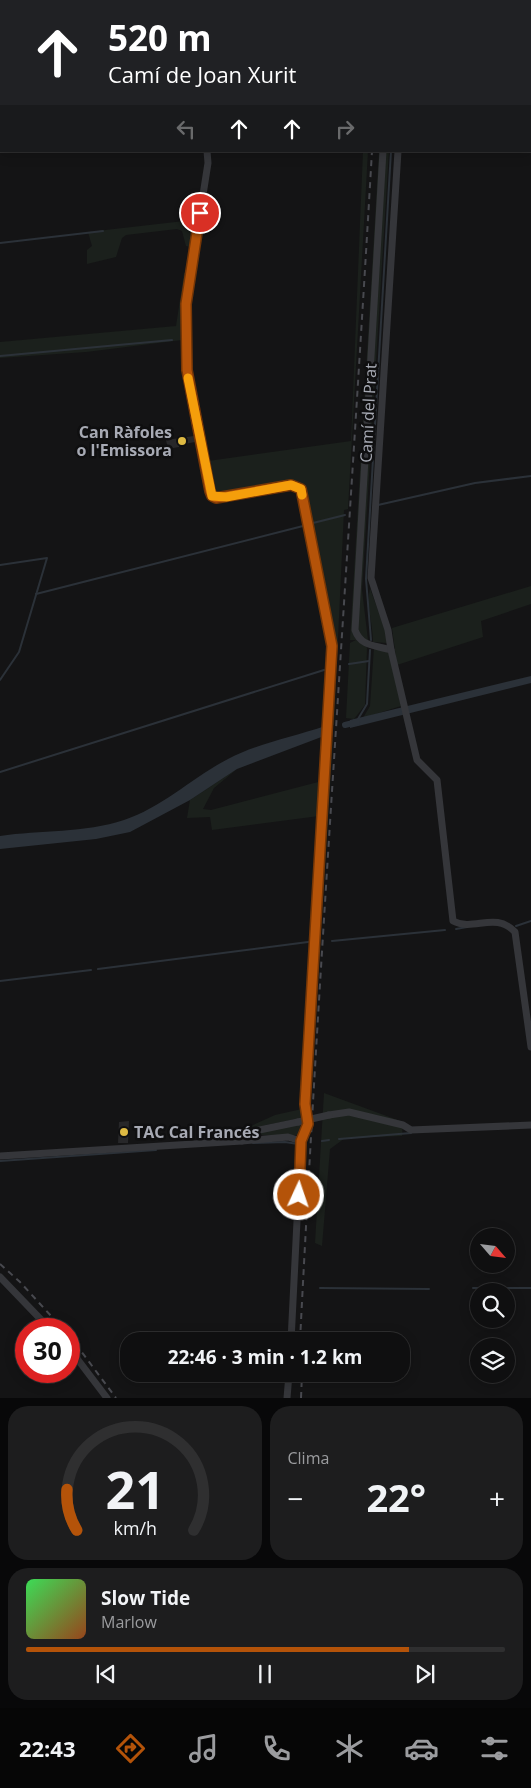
<!DOCTYPE html>
<html lang="es">
<meta charset="utf-8">
<style>
body{margin:0;font-family:"Open Sans",sans-serif;background:#1d1d1e;color:#f1f3f6;height:100vh;display:flex;flex-direction:column;font-size:19px;white-space:nowrap}
*{box-sizing:border-box;margin:0}
p{font-size:16px;color:#9b9c9f}
.icon{flex:none;width:28px;height:28px;fill:none;stroke:currentColor;stroke-width:2;stroke-linecap:round;stroke-linejoin:round}
.map{position:relative;height:1398px;overflow:hidden}
.sheet{display:flex;flex-direction:column;gap:8px;padding:8px;background:#080809;flex:1}
.sheet>*{flex:none}
.guide{position:absolute;left:0px;top:0px;width:531px;height:152px;box-shadow:0 2px 12px #0003,0 0 0 1px #2f2f30;background:#202124;color:#fff;overflow:hidden}
.needle{width:32px;rotate:118deg}
.controls{position:absolute;left:470px;top:1228px;display:grid;gap:10px}
.controls a{display:grid;place-items:center;width:45px;height:45px;border-radius:50%;background:#0f0f10;box-shadow:0 2px 12px #0003,0 0 0 1px #2f2f30;font-size:25px}
.speed{position:absolute;left:15px;top:1318px;display:flex;gap:10px;font-size:25px;font-weight:700;text-align:center}
.speed>*{display:grid;place-content:center;width:65px;height:65px;border-radius:50%;background:#0f0f10;box-shadow:0 2px 12px #0003,0 0 0 1px #2f2f30;line-height:1}
.speed .limit{border:8px solid #d22;background:#fff;color:#111}
.pin{position:absolute;display:grid;place-items:center;width:42px;height:42px;color:#fff;margin:-21px;border:2px solid #fff;border-radius:50%;box-shadow:0 1px 5px #0007}
.me{position:absolute;width:55px;margin:-28px;rotate:3deg;stroke-linejoin:round;filter:drop-shadow(0 0 4px #0008)}
.turn{display:flex;align-items:center;gap:18px;height:105px;padding:0 25px;font-size:22px}
.turn .icon{width:65px;height:65px;stroke-width:2.5}
.turn b{display:block;font-size:35px;line-height:42px}
.lanes{display:flex;align-items:center;height:48px;padding:0 25px;background:#0003;justify-content:center;gap:25px;direction:ltr}
.lanes .off{opacity:.35}
.big{font-size:38px;font-weight:700;line-height:1.1}
.sheet .widget{flex:1;display:flex;flex-direction:column;justify-content:center;gap:8px;min-width:0;padding:0 18px;border-radius:20px;background:#1d1d1e}
.sheet .dial{align-items:center;gap:0}
.dial svg{height:130px;overflow:visible;fill:none;stroke:#2f2f30;stroke-width:7;stroke-linecap:round;text-anchor:middle}
.dial text{fill:#f1f3f6;stroke:none}
.song{display:flex;align-items:center;gap:15px}
.cover{width:60px;height:60px;border-radius:8px;background:linear-gradient(135deg,hsl(130 70% 55%),hsl(20 70% 35%))}
.played{height:5px;border-radius:2px;background:linear-gradient(90deg,#b45309 80%,#2f2f30 80%)}
.keys{display:flex;justify-content:space-around;direction:ltr}
.heat{display:flex;justify-content:space-between;align-items:center;font-size:28px;direction:ltr}
.sheet .tiles{flex:1;display:grid;gap:8px;grid-template-columns:1fr 1fr}
.widget:last-child{grid-column:span 2}
.trip{position:absolute;left:120px;top:1332px;width:290px;height:50px;border-radius:20px;background:#0f0f10;box-shadow:0 2px 12px #0003,0 0 0 1px #2f2f30;font-weight:700;line-height:50px;text-align:center}
.tabs{display:flex;height:80px;justify-content:space-around;align-items:center;background:#060606;color:#9b9c9f}
.tabs .icon{width:35px;height:35px}
.tabs .active{color:#b45309}
.tabs b{font-size:22px;color:#f1f3f6}
.map>svg:first-child{display:block}
.green{fill:#1b201c}
.water{fill:#2b3138}
.lines{fill:none;stroke-linecap:round;stroke-linejoin:round}
.stream{stroke:#2b3138;stroke-width:2}
.canal{stroke:#2b3138;stroke-width:6}
.building{fill:#272729}
.minor{stroke:#35363a;stroke-width:7}
.rail{stroke:#48494f;stroke-width:2;stroke-dasharray:6 5;stroke-linecap:butt}
.minor-bridge{stroke:#35363a;stroke-width:7}
.route-casing{stroke:#753606;stroke-width:12}
.route{stroke:#b45309;stroke-width:9}
.slow{stroke:#f59e0b;stroke-width:9}
.poi-dot{fill:#deba43;stroke:#0f0f10;stroke-width:2}
.labels{text-anchor:middle;stroke-width:5;stroke-linejoin:round;paint-order:stroke}
.street-label{font-size:16px;fill:#a7aab4;stroke:#0f0f10}
.poi-label{font-size:16px;font-weight:bold;fill:#a7aab4;stroke:#0f0f10;text-anchor:end}
</style>
<div class="map">
<svg width="531" height="1398" viewBox="0 0 531 1398">
<rect width="100%" height="100%" fill="#141415"/>
<g class="green">
<path d="M363,151H368L348,509L344,510L334,725H330L333,645L303,487L294,481L218,496L211,490L208,461L351,441Z"/>
<path d="M379,151H389L362,590L368,640H350Z"/>
<path d="M199,194L191,247L186,246L182,231L177,229L126,235L122,238L116,257L87,264V250L92,246L88,232L193,220L194,195Z"/>
<path d="M187,272L182,340L86,352L0,358V342L176,326L184,273Z"/>
<path d="M531,586V604L481,621L483,637L397,665L392,628Z"/>
<path d="M370,588L385,630L387,643L373,642C373,624 366,605 370,588Z"/>
<path d="M356,640L367,647L365,705L354,719L346,718L350,643Z"/>
<path d="M374,647L389,653L401,706L363,718L370,706Z"/>
<path d="M329,739L333,740L310,1108L307,1100Z"/>
<path d="M237,769L214,788L203,809L211,810L322,781L319,816L212,830L210,817L187,818L190,800Z"/>
<path d="M324,1093L403,1122L402,1136L345,1138L330,1149L322,1246L315,1243Z"/>
<path d="M302,1109L306,1117L242,1130L275,1115Z"/>
<path d="M306,1122L301,1135H254L259,1131Z"/>
</g>
<g class="water">
<path d="M531,676V683L350,728V720Z"/>
<path d="M325,726L324,736L237,769L190,800L130,832L96,839L0,849V836C40,830 85,833 124,820C163,807 193,777 228,759C259,743 293,737 325,726Z"/>
</g>
<g class="lines">
<g class="stream">
<path d="M429,1V0"/>
<path d="M0,243L103,231"/>
<path d="M0,356L172,340"/>
<path d="M378,505L475,483L531,476"/>
<path d="M313,523L345,515"/>
<path d="M0,565L47,558L19,652L0,680"/>
<path d="M36,594L303,526"/>
<path d="M371,640L366,579L391,151"/>
<path d="M349,664L369,661"/>
<path d="M358,719L367,704L370,650"/>
<path d="M0,772L324,670"/>
<path d="M516,926L531,921"/>
<path d="M456,929L467,927"/>
<path d="M332,941L445,930"/>
<path d="M98,969L308,942"/>
<path d="M0,981L91,970"/>
<path d="M339,1139L411,1133"/>
<path d="M322,1141L329,1140"/>
<path d="M253,1143L285,1142L298,1144"/>
<path d="M0,1161L156,1150"/>
<path d="M320,1288L429,1289"/>
<path d="M473,1288H531"/>
</g>
<path class="canal" d="M345,725L357,722"/>
</g>
<g class="building">
<path d="M194,436L195,442L179,445V447L168,449L166,440Z"/>
<path d="M129,1121L128,1143H118L119,1122Z"/>
</g>
<g class="lines">
<g class="minor">
<path d="M367,1L369,0"/>
<path d="M390,1L392,0"/>
<path d="M444,1V0"/>
<path d="M207,151L208,163L186,303L187,370L209,491L211,496L216,498L291,485L301,489L332,646L305,1104L308,1124L301,1141L291,1341"/>
<path d="M383,151L355,630C361,647 375,645 391,650"/>
<path d="M398,151L371,578L388,630L391,650L417,760L437,780L453,921C474,932 495,911 515,932L531,1047"/>
<path d="M329,1115L349,1112L403,1125L411,1130L531,1125"/>
<path d="M242,1141L288,1137L301,1141"/>
<path d="M0,1156L242,1141L245,1133L298,1122"/>
<path d="M0,1277L50,1329"/>
<path d="M69,1348L107,1398"/>
<path d="M287,1398L289,1374"/>
</g>
<g class="rail">
<path d="M384,1V0"/>
<path d="M0,1264L20,1282L63,1329"/>
<path d="M69,1335L116,1398"/>
<path d="M300,1341C320,944 349,548 372,151"/>
<path d="M301,1398L302,1374"/>
</g>
<path class="minor-bridge" d="M298,1122L329,1115"/>
</g>
<g class="lines">
<g class="route-casing">
<path id="route" d="M200,213L186,304L187,370L210,491L212,496L216,498L291,485L301,489L332,646L305,1104L308,1124L301,1141L299,1195"/>
</g>
<use href="#route" class="route"/>
<path class="slow" d="M188,378L212,496L226,497L291,485L301,489L302,495"/>
</g>
<g class="poi-dot">
<circle cx="182" cy="441" r="5"/>
<circle cx="124" cy="1132" r="5"/>
</g>
<g class="labels">
<g class="street-label">
<text transform="translate(368 413) rotate(-87)" y="6">Camí del Prat</text>
</g>
<g class="poi-label">
<text x="172" y="438">Can Ràfoles<tspan x="172" dy="18">o l'Emissora</tspan></text>
<text x="134" y="1138" text-anchor="start">TAC Cal Francés</text>
</g>
</g>
</svg>
<div class="controls">
<a><svg class="needle" viewBox="-14 -14 28 28"><path d="M0-13l5 13h-10z" fill="#e53935"/><path d="M0 13l5-13h-10z" fill="#9b9c9f"/></svg></a>
<a><svg class="icon" aria-label="search" viewBox="0 0 24 24"><circle cx="10" cy="10" r="6"/><path d="M15 15l6 6"/></svg></a>
<a><svg class="icon" aria-label="layers" viewBox="0 0 24 24"><path d="M12 4l9 5-9 5-9-5zM3 14l9 5 9-5"/></svg></a>
</div>
<div class="speed"><div class="limit">30</div></div>
<div class="pin" style="left:200px;top:213px;background:#d93025"><svg class="icon" aria-label="arrive" viewBox="0 0 24 24"><path d="M6 21V4h12l-3 4 3 4H6"/></svg></div>
<svg class="me" style="left:299px;top:1195px" viewBox="-20 -20 40 40"><circle r="17" fill="#b45309" stroke="#fff" stroke-width="3"/><path d="M0-11L8 9 0 5-8 9z" fill="#fff"/></svg>
<div class="trip">22:46 · 3 min · 1.2 km</div>
<div class="guide">
<div class="turn"><svg class="icon" aria-label="ahead" viewBox="0 0 24 24"><path d="M12 20V5M6 11l6-6 6 6"/></svg><div><b>520 m</b>Camí de Joan Xurit</div></div>
<div class="lanes"><svg class="icon off" aria-label="left" viewBox="0 0 24 24"><path d="M17 20v-9H6M10 6l-5 5 5 5"/></svg><svg class="icon" aria-label="ahead" viewBox="0 0 24 24"><path d="M12 20V5M6 11l6-6 6 6"/></svg><svg class="icon" aria-label="ahead" viewBox="0 0 24 24"><path d="M12 20V5M6 11l6-6 6 6"/></svg><svg class="icon off" aria-label="right" viewBox="0 0 24 24"><path d="M7 20v-9h11M14 6l5 5-5 5"/></svg></div>
</div>
</div>
<section class="sheet">
<div class="tiles">
<div class="widget dial"><svg viewBox="0 0 100 80">
<path d="M14 69A42 42 0 1 1 86 69"/>
<path d="M14 69A42 42 0 0 1 8 44" stroke="#b45309"/>
<text x="50" y="56" font-size="32" font-weight="700">21</text>
<text x="50" y="72" font-size="11">km/h</text>
</svg></div>
<div class="widget"><p>Clima</p>
<div class="heat"><a>−</a><b class="big">22°</b><a>+</a></div>
</div>
<div class="widget">
<div class="song"><i class="cover"></i><div><b>Slow Tide</b><p>Marlow</p></div></div>
<div class="played"></div>
<div class="keys"><svg class="icon" aria-label="previous" viewBox="0 0 24 24"><path d="M18 5L8 12l10 7zM5 5v14"/></svg><svg class="icon" aria-label="pause" viewBox="0 0 24 24"><path d="M8 5v14M16 5v14"/></svg><svg class="icon" aria-label="next" viewBox="0 0 24 24"><path d="M6 5l10 7-10 7zM19 5v14"/></svg></div>
</div>
</div>
</section>
<nav class="tabs">
<b>22:43</b>
<svg class="icon active" aria-label="directions" viewBox="0 0 24 24"><path d="M12 3l9 9-9 9-9-9zM9 14v-3h6M13 9l2 2-2 2"/></svg>
<svg class="icon" aria-label="music" viewBox="0 0 24 24"><path d="M9 18V5l10-2v13"/><circle cx="6" cy="18" r="3"/><circle cx="16" cy="16" r="3"/></svg>
<svg class="icon" aria-label="phone" viewBox="0 0 24 24"><path d="M5 4h4l2 5-3 2q2 4 5 5l2-3 5 2v4C11 20 4 13 5 4z"/></svg>
<svg class="icon" aria-label="climate" viewBox="0 0 24 24"><path d="M12 3v18M4 7l16 10M4 17L20 7"/></svg>
<svg class="icon" aria-label="car" viewBox="0 0 24 24"><path d="M5 17H2v-5l4-1 3-4h7l3 4 3 1v5h-3M9 17h6M6 11h13"/><circle cx="7" cy="17" r="2"/><circle cx="17" cy="17" r="2"/></svg>
<svg class="icon" aria-label="filters" viewBox="0 0 24 24"><path d="M4 7h16M4 17h16"/><circle cx="9" cy="7" r="2"/><circle cx="15" cy="17" r="2"/></svg>
</nav>
